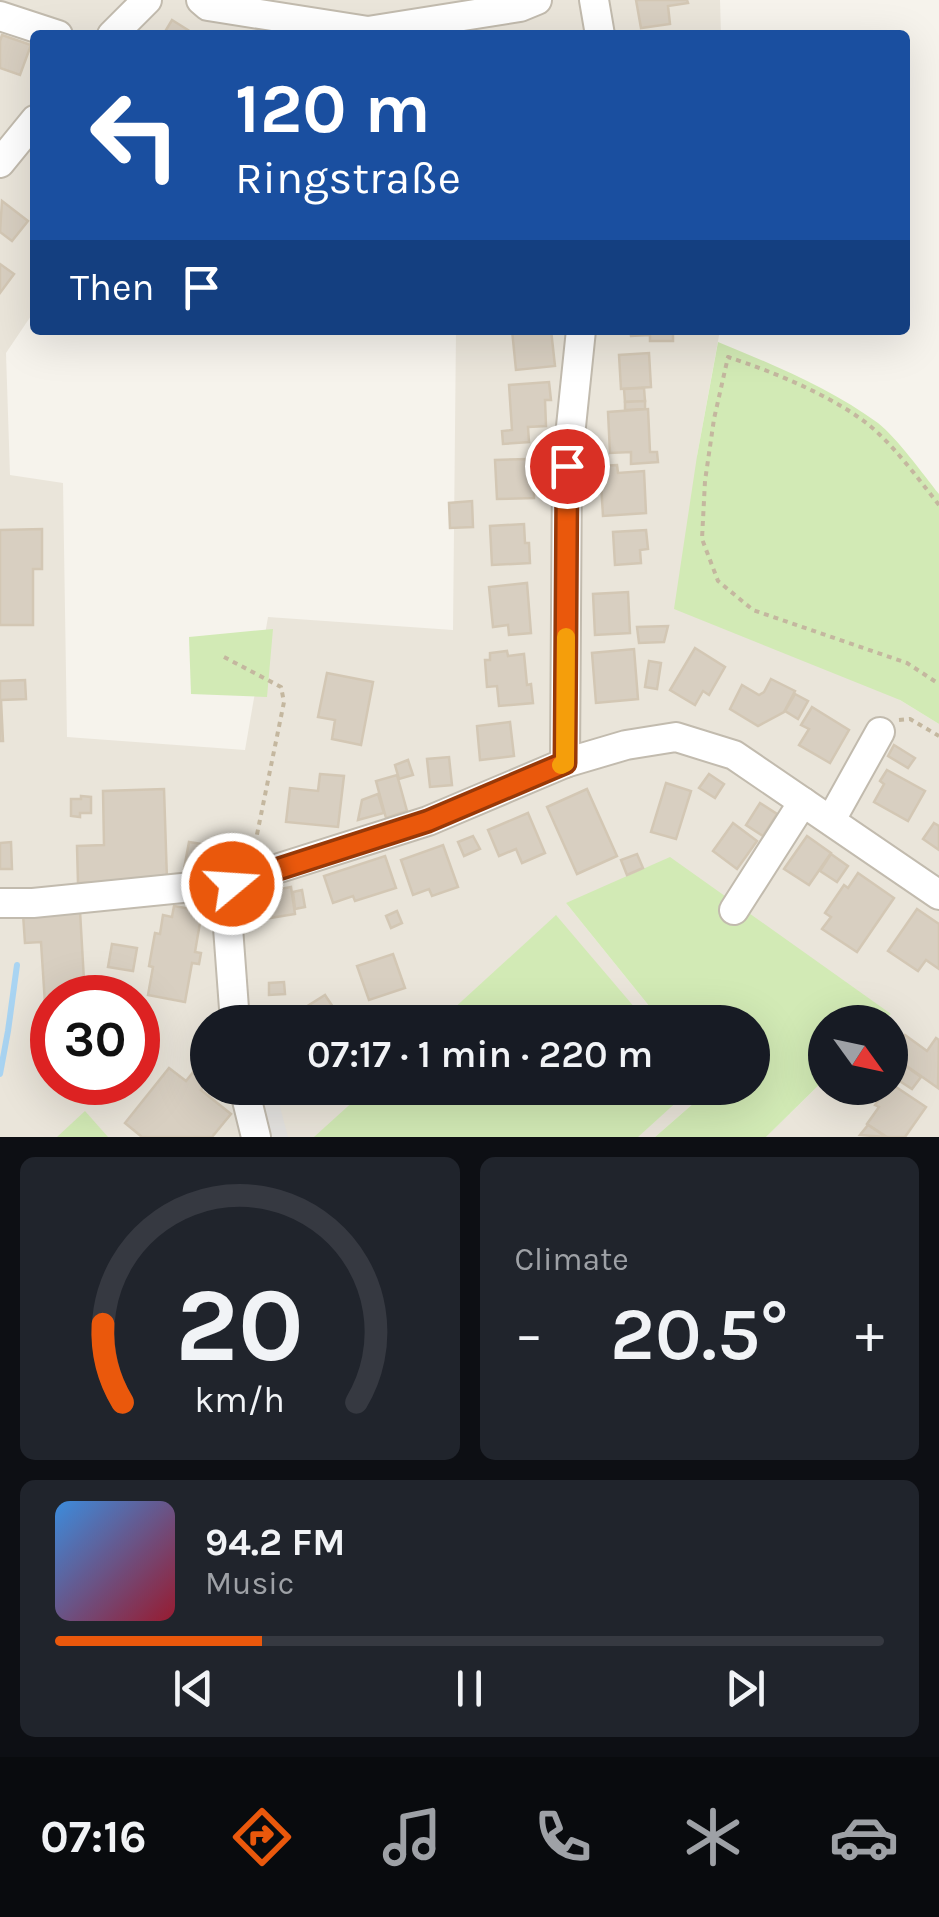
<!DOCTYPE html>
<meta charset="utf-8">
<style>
body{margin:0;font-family:Karla,sans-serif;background:#20242c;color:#f1f3f6;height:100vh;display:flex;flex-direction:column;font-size:38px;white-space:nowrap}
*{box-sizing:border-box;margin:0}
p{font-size:32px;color:#9ea1a6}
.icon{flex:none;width:55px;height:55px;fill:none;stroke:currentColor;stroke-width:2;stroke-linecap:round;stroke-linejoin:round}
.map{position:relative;height:1137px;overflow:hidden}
.drawer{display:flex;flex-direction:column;gap:20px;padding:20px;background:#0d0f14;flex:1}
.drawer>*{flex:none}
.guide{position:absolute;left:30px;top:30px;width:880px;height:305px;border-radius:10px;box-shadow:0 10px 40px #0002;background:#1a4fa0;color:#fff;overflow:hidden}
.needle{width:65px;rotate:123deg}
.buttons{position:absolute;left:808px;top:1005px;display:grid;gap:20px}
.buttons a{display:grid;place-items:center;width:100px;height:100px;border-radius:50%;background:#171b24;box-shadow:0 10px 40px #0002;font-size:50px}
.speed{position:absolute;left:30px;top:975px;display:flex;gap:20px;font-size:50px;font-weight:700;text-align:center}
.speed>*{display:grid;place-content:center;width:130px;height:130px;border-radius:50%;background:#171b24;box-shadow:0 10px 40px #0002;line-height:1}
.speed .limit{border:15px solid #d22;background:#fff;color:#111}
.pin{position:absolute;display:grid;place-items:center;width:85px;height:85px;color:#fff;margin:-42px;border:5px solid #fff;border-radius:50%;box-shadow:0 2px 10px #0007}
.me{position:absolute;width:110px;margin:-55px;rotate:72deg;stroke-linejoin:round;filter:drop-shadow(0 0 8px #0008)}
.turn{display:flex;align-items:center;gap:35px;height:210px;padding:0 40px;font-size:45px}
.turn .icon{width:130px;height:130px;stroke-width:2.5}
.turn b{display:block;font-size:70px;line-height:85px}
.then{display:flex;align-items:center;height:95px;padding:0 40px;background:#0003;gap:20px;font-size:38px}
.big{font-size:75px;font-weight:600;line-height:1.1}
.drawer .tile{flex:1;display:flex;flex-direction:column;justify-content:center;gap:15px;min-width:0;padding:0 35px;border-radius:15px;background:#20242c}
.drawer .dial{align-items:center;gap:0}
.dial svg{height:260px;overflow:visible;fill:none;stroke:#363941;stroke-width:7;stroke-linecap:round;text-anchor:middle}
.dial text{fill:#f1f3f6;stroke:none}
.song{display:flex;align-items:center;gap:30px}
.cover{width:120px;height:120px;border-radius:15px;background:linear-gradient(135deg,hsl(210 70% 55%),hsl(350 70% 35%))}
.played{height:10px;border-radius:5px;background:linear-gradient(90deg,#ea580c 25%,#363941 25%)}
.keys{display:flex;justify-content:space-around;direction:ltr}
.heat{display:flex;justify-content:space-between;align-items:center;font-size:55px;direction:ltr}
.drawer .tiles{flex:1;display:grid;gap:20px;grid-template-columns:1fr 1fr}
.tile:last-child{grid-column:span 2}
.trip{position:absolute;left:190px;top:1005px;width:580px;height:100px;border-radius:50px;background:#171b24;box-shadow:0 10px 40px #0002;font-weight:600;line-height:100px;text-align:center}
.dock{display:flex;height:160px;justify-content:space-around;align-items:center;background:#090b0e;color:#9ea1a6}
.dock .icon{width:70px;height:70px}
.dock .selected{color:#ea580c}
.dock b{font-size:45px;color:#f1f3f6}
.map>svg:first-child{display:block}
.residential{fill:#eae5da;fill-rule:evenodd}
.green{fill:#d2eab5}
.parking{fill:#e5e3e0}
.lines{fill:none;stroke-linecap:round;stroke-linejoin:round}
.stream{stroke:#a9d4f2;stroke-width:6}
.building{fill:#d8cfc1;stroke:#d3c7b4;stroke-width:2.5}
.minor-casing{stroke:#c2bbae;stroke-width:32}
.path{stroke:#c4b79f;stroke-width:4;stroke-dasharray:5 5;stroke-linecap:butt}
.minor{stroke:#fff;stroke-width:28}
.route-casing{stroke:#983908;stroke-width:25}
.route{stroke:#ea580c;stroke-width:18}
.slow{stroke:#f59e0b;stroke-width:18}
</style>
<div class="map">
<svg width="939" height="1137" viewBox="0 0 939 1137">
<rect width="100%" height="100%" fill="#f6f3ec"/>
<path class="residential" d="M0,0H720L721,35H35V310L6,353L10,475L63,483L67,737L245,750L268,617L453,630L456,330H720L697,456L900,700L939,724V1137H766L825,1079V1088H890V1022H882L891,1014L566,903L662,1022H208V1088H711L655,1137H0ZM52,998H138V1082H52Z"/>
<g class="green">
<path d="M718,342C772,364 830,388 878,423C898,439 922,473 939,494V724L900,700L674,609L697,456Z"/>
<path d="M273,629L267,697L191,694L189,637Z"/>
<path d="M670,857L891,1014L882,1022H825V1079L766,1137H655L711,1088H752V1022H662L566,903Z"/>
<path d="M556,915L647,1022H439Z"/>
<path d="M368,1088H692L638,1137H314Z"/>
<path d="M85,1111L108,1137H57Z"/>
</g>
<path class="parking" d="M256,1088H275L288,1137H269Z"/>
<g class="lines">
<path class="stream" d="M0,1074L8,1031L17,965"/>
</g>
<g class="building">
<path d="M636,0H687L688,3L668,6L670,24L641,28Z"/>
<path d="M172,20L188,30L184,35H163Z"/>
<path d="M2,35L31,45L20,75L0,68V41Z"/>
<path d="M2,201L28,221L12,241L0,232Z"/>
<path d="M0,264L14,274L0,293Z"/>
<path d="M512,330H551L555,366L516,370Z"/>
<path d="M630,330H673V341H650V335L631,336Z"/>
<path d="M649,353L651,387L621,389L619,355Z"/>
<path d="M549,382L551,400H545L546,426L528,427L529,442L503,444L502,431L512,430L509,385Z"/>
<path d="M644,388L645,401L625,402L624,389Z"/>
<path d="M645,401V409L625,410V402Z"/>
<path d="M648,409L650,452H657L658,462L631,464V452L610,453L608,412Z"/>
<path d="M528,459L529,477H534V498L497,499L495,460Z"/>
<path d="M617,465L618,473L644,471L646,513L603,516L600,466Z"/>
<path d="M472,501L473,527L450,528L449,503Z"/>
<path d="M524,524L525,543H529L530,563L492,565L490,526Z"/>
<path d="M42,529V569H33V625H0V530Z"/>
<path d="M646,530L648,549L640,550L641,563L615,565L613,532Z"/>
<path d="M527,583L531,633L509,635L508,625L493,627L489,587Z"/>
<path d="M628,592L630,633L595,635L593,594Z"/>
<path d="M668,626L664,642L639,643L637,627Z"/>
<path d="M695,648L725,667L709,695L703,691L695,705L670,690Z"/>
<path d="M634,649L638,699L596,703L592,653Z"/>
<path d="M507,651L508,656L524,654L527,685L531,684L533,703L499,706L497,686L487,687L485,660H490V653Z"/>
<path d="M649,661L661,663L657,689L645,687Z"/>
<path d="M327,673L373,682L361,745L332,739L335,720L318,717Z"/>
<path d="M771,679L795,691L784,712L758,726L730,709L742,685L759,695L764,692Z"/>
<path d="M25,680L26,699L1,700L3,741H0V681Z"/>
<path d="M795,694L808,701L798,719L785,711Z"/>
<path d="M812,707L849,730L830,763L799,745L809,729L801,725Z"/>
<path d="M510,722L514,756L480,760L477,726Z"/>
<path d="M894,745L915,758L908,768L888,756Z"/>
<path d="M449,757L452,785L430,787L427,759Z"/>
<path d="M408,760L413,775L399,779L395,765Z"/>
<path d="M887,770L925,791L908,821L874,802L884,784L880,781Z"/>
<path d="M320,774L344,776L338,827L286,822L290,788L318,791Z"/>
<path d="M709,774L724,784L715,798L699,788Z"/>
<path d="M397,775L407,811L386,818L376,781Z"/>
<path d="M666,783L691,791L676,839L651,832Z"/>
<path d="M164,789L167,880L78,883L77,846L104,845L103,791Z"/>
<path d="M587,789L617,856L577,874L547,807Z"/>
<path d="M378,794L384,813L358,820L362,800Z"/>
<path d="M81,796L91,797V813H80V817L71,816V799H81Z"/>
<path d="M760,803L777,814L763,836L746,825Z"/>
<path d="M528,813L545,853L522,863L516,849L499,856L488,830Z"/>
<path d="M733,823L757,841L737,869L713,851Z"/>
<path d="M934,823L939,826V850L923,839Z"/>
<path d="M473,836L480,849L464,856L458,842Z"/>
<path d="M807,836L831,853L809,885L784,869Z"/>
<path d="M11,842L12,869H0V843Z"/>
<path d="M189,842L209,845L205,872L184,869Z"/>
<path d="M443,845L458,887L432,896L429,889L413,895L401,860Z"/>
<path d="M637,854L643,868L627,875L621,860Z"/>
<path d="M831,854L848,866L837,882L820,871Z"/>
<path d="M385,856L396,888L355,901L353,896L333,903L324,876Z"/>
<path d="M858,873L894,898L857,952L822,929L831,917L825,913L844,885L848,888Z"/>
<path d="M274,883L275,890L291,887L295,914L258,920L254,893L266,891L265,884Z"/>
<path d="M302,890L305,907L295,909L293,892Z"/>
<path d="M174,906L202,911L195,952L201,953L199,964L192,963L185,1002L148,995L153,967L149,966L155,933L160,934L163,915L172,917Z"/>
<path d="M917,909L939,924V969L926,960L918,971L888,951Z"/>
<path d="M80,911L85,998H52V1018L46,1019L41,942L25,943L23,914Z"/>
<path d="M397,911L402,923L391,928L386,916Z"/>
<path d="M112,944L137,948L133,971L108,967Z"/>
<path d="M393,954L405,988L369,1000L357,966Z"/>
<path d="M284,982L285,994L269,995V983Z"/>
<path d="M325,995L343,1022H282Z"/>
<path d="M138,1022L150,1024L145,1051L138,1049Z"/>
<path d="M905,1035L927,1051L936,1038L939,1040L938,1088L891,1055Z"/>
<path d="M904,1065L921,1077L912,1089L895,1078Z"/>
<path d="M169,1068L186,1081L194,1071L208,1082L201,1090L231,1114L212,1137H142L125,1123Z"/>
<path d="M890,1083L926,1107L905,1137H887L867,1124L879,1107L875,1105L887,1088H890Z"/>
<path d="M868,1125L886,1137L860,1135Z"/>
</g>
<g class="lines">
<g class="minor-casing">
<g id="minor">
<path d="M201,0L208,6L368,31L520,7L537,0"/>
<path d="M594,0L600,35"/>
<path d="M0,16L58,35"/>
<path d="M112,35L147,0"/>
<path d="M0,163L35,120"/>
<path d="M565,763L567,465L581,330"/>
<path d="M831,820L880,732"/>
<path d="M232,883L227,914L235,1022"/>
<path d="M0,903H33L232,883L428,821L565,763L626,745L676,737L734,755L939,895"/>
<path d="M734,910L803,802"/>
<path d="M244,1088L256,1137"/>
</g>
</g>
<g class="path">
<path d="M939,505C920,481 901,455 879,434C844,400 774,372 728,357L714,419L705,481L702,539L718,581L753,610L907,663L939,684"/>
<path d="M224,657L281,687L284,702L253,854"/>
<path d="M899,720L910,719L939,736"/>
<path d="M201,1077L208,1073"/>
</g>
<use href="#minor" class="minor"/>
</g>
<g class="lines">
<g class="route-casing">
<path id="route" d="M232,884L428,821L565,763L567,466"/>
</g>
<use href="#route" class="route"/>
<path class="slow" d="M561,765L565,763L566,637"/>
</g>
</svg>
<div class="buttons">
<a><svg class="needle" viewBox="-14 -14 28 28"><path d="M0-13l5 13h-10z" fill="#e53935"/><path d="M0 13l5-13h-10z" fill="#9ea1a6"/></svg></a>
</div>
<div class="speed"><div class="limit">30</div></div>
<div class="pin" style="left:567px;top:466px;background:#d93025"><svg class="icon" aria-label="arrive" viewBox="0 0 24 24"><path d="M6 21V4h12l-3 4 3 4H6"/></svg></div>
<svg class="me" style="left:232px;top:884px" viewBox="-20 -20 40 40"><circle r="17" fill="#ea580c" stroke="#fff" stroke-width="3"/><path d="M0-11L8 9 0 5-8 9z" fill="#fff"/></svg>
<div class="trip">07:17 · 1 min · 220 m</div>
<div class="guide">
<div class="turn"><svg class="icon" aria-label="left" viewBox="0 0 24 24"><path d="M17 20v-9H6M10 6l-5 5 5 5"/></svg><div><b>120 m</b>Ringstraße</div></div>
<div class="then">Then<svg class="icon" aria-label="arrive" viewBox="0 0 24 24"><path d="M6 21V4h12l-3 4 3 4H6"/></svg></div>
</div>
</div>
<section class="drawer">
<div class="tiles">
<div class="tile dial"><svg viewBox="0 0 100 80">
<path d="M14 69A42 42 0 1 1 86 69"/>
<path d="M14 69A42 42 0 0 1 8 45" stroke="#ea580c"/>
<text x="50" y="56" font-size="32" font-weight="700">20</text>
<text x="50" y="72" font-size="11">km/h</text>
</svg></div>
<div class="tile"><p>Climate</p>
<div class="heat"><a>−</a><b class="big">20.5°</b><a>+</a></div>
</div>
<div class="tile">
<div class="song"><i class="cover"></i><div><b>94.2 FM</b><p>Music</p></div></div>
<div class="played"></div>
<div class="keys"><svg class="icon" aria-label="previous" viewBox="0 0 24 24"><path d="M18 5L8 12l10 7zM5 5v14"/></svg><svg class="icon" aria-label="pause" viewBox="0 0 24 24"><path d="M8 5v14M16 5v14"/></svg><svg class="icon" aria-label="next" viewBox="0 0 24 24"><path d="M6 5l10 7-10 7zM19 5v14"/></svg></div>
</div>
</div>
</section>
<nav class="dock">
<b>07:16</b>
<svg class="icon selected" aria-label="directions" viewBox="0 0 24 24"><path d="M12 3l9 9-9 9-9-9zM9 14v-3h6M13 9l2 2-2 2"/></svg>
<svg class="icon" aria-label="music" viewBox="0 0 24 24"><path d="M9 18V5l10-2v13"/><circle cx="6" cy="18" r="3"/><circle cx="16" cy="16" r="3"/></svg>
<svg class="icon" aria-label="phone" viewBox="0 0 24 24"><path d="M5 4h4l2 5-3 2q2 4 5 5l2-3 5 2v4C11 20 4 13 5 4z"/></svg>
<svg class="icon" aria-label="climate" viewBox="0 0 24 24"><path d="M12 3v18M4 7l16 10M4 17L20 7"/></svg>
<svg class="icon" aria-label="car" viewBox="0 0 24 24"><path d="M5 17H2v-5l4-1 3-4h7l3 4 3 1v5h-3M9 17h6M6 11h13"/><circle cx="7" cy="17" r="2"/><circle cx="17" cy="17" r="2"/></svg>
</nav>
